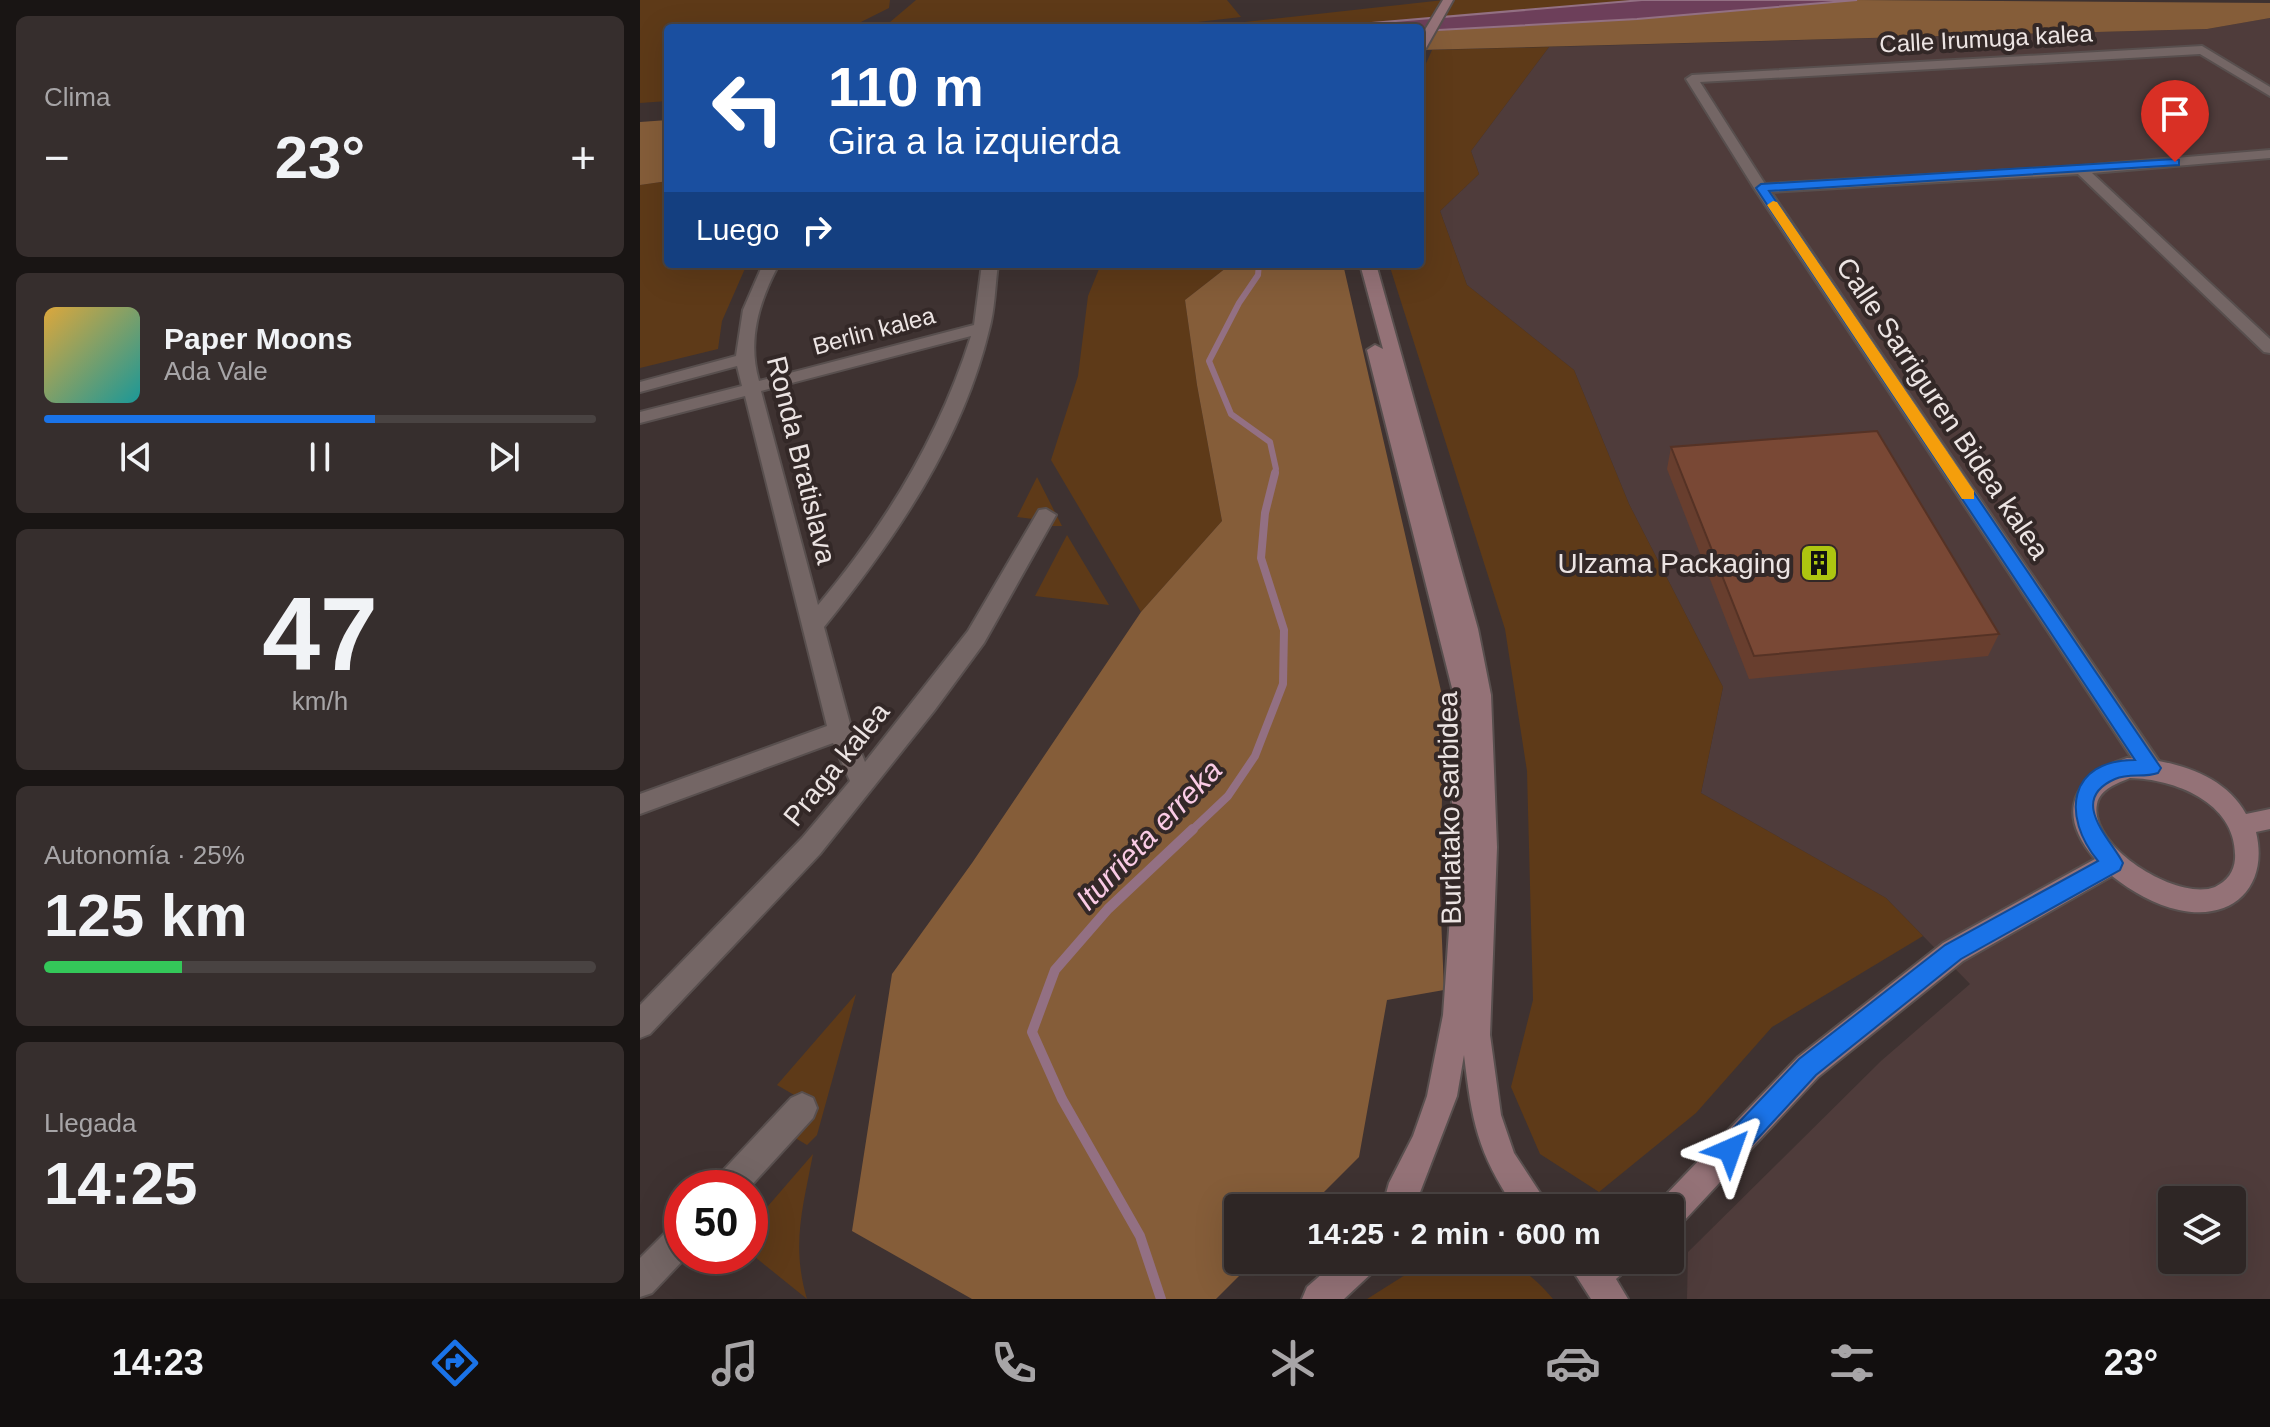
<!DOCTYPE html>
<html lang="es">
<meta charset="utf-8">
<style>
body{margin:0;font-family:Arial,sans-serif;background:#362e2d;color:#f1f3f6;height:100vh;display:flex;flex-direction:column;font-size:30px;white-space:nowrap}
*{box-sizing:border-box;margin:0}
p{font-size:26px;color:#a7a5a7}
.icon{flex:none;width:44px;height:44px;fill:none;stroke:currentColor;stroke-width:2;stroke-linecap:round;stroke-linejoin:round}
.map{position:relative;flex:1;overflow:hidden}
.details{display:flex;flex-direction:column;gap:16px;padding:16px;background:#191514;width:640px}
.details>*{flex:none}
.guide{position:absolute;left:24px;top:24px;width:760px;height:244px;border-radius:8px;box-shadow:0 8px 32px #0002,0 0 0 2px #494342;background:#1a4fa0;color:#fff;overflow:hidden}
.tools{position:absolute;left:1518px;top:1186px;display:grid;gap:16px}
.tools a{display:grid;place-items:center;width:88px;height:88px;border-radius:8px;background:#2e2625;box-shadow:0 8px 32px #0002,0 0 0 2px #494342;font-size:40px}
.speed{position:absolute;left:24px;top:1170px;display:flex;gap:16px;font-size:40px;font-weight:700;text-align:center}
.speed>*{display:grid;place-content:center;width:104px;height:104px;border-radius:50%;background:#2e2625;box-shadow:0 8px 32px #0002,0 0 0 2px #494342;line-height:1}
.speed .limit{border:12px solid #d22;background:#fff;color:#111}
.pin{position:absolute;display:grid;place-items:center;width:68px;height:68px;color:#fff;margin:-82px -34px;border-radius:50% 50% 50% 0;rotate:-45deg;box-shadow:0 0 8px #0007}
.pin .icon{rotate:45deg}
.me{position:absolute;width:88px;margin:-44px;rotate:43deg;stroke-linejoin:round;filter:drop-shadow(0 0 6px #0008)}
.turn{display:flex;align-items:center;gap:28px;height:168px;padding:0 32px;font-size:36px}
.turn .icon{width:104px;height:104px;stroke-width:2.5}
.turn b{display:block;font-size:56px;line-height:68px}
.then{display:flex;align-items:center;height:76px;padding:0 32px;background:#0003;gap:16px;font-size:30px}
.big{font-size:60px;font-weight:700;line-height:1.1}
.details .widget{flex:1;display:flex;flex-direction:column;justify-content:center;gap:12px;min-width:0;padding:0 28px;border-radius:12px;background:#362e2d}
.details .dial{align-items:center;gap:0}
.dial b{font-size:104px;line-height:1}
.song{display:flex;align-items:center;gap:24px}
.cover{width:96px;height:96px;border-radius:12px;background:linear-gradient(135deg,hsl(40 70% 55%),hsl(180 70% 35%))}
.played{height:8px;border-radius:4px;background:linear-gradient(90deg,#1a73e8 60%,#494342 60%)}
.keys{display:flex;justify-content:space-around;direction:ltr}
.heat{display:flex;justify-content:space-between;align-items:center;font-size:44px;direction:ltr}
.charge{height:12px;border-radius:6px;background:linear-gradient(90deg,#34c759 25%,#494342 0)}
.trip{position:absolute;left:584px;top:1194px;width:460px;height:80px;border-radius:8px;background:#2e2625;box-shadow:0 8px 32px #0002,0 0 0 2px #494342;font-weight:700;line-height:80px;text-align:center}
.tabs{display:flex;height:128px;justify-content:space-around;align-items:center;background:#120f0f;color:#a7a5a7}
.tabs .icon{width:56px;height:56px}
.tabs .selected{color:#1a73e8}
.tabs b{font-size:36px;color:#f1f3f6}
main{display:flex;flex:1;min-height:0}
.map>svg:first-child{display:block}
.built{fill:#4f3c3b;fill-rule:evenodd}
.green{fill:#5e3a18}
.forest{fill:#855d39}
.water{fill:#6d3f5a;stroke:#937083;stroke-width:2}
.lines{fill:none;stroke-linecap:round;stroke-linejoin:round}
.stream-far2{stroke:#937083;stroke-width:6}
.stream-far1{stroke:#937083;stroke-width:8}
.stream{stroke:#937083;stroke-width:10}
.minor-casing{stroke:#584f4e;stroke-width:4}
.secondary-casing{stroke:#584f4e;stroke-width:4}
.minor{fill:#746665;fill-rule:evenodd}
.secondary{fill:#947277;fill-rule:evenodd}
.wall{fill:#683e2e}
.building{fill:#794835;stroke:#553225;stroke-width:2}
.route{fill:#1a73e8;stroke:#114b97;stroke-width:2}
.slow{fill:#f59e0b}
.labels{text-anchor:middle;stroke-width:8;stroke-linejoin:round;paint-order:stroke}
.far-street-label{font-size:24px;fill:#ece4e3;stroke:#332827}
.street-label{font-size:28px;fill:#ece4e3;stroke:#332827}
.poi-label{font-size:28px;fill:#ece4e3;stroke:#332827;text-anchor:end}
.water-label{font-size:30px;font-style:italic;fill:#facbe5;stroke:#332827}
</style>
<main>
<section class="details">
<div class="widget"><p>Clima</p>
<div class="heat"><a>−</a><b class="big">23°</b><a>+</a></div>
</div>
<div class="widget">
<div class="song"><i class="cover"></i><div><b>Paper Moons</b><p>Ada Vale</p></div></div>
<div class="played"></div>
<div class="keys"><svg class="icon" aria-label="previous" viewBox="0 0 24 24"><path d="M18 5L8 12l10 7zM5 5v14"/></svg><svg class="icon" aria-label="pause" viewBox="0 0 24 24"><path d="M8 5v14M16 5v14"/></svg><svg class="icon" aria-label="next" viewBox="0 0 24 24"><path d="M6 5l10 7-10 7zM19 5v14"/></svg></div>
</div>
<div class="widget dial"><b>47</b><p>km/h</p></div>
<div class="widget"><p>Autonomía · 25%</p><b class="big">125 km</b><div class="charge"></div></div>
<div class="widget"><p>Llegada</p><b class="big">14:25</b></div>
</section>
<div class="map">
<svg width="1630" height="1299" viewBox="0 0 1630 1299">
<rect width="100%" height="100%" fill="#3e3231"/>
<path class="built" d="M1630,18V1299H1047L1048,1252L1241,1061L1330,984L1246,898L1061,793L1083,687L989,504L934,370L827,285L800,211L839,174L831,151L909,47L1567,29ZM1532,1200H1592V1260H1532Z"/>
<g class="green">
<path d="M0,0H250L249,8L209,28H28V101L0,103Z"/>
<path d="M276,0H587L601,17L506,28H243Z"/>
<path d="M804,0H1002L673,28H550Z"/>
<path d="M909,47L831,151L839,174L800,211L827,285L934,370L989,504L1083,687L1061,793L1246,898L1283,936L1132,1027L1056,1113L959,1192L900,1154L871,1087L893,1000L887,771L865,629L749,264H780V77L792,50Z"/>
<path d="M28,181V264H107L82,321L78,349L0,368V185Z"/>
<path d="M461,264H591L545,300L557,385L582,521L501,612L411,460L438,376L448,296Z"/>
<path d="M397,477L422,526H410L414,514L396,512L393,519L377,517Z"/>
<path d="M427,535L469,605L395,596Z"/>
<path d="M216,994L177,1135L167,1145L152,1136L175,1107L137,1085Z"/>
<path d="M173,1154C163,1207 151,1245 167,1299L110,1253V1227Z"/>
<path d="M810,1260C859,1260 880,1259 913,1299H727L773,1270Z"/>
</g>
<g class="forest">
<path d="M1217,0L1630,3V18L1567,29L780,50V31L997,19Z"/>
<path d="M28,120V181L0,185V122Z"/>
<path d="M591,264H703L804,704L800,892L804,990L747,1000L719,1157L668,1208H598V1260H615L576,1299H332L212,1231L252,974L332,863L501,612L582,521L557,385L545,300Z"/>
</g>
<path class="water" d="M1002,0H1217L997,19L780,31V28H673Z"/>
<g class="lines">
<path class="stream-far2" d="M619,264L618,275L599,303L569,361L591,414L630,442L636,469L634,475"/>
<path class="stream-far1" d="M551,831L588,796L615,756L643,684L644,630L621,558L625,513L635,473"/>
<path class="stream" d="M521,1299L500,1236L422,1099L392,1032L415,970L468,909L553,829"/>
<g class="minor-casing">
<g id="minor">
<path d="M1562,46L1630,87V96L1560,54L1060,82L1125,184L1441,166L1630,150V158L1452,173L1630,339V353L1624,352L1438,174L1131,192L1519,761L1523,768L1519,775L1511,778L1503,775L1114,188L1046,79L1052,75Z"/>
<path d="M123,264H139C119,301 107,340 119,381L334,325L342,264H358C355,286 355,309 349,330C322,442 255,539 184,627L212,731L225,762L328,631L399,510L406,509L416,515L344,643L294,711L180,854L10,1034L0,1038V1005L162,838L210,781L193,743L0,814V794L187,726L105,396L0,423V412L102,386L97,366L0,392V382L96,356L103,310ZM331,336C299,437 246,524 178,605L121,391Z"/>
<path d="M162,1093L173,1098L177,1108L173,1118L109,1188H72L77,1177L151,1098Z"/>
<path d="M42,1222V1256H47L12,1293L0,1297V1258L31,1227Z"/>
</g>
</g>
<g class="secondary-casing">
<g id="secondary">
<path d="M803,0H813L786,48L780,52V38Z"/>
<path d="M720,264H736L838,629L851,695L857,847L850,1035L861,1115L874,1153L910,1208H875C837,1152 832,1121 824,1055L817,1096L774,1208H742L749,1183L773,1136L787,1096L803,1015L811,902L813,692L727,350L735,345L743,349Z"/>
<path d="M1487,758C1530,759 1584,773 1606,814L1630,809V829L1616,832C1629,886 1593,922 1539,910C1515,905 1491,891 1472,876L1323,961L1178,1077L1041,1224L1030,1229V1208H1016L1019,1202L1158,1057L1303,943L1455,859C1415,813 1433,776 1487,758ZM1490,778C1535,779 1598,803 1595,859C1594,872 1587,881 1575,887C1538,902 1448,846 1457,804C1460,789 1478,783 1490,778Z"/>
<path d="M698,1260H739L734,1271L704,1299H662L667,1287Z"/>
<path d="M926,1260H990L985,1271L976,1279L988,1299H951Z"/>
</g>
</g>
<use href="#minor" class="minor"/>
<use href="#secondary" class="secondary"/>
</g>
<path class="wall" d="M1031,447L1359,634L1348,656L1109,679L1027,469Z"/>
<path class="building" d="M1237,431L1359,634L1114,656L1031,447Z"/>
<path class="route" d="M1535,159L1539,160V165L1129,191L1521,768L1518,773C1504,778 1489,773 1475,779C1427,800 1471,839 1483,863L1480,870L1321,959L1176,1075L1099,1159L1090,1163L1081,1159L1077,1150L1081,1141L1159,1059L1305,945L1458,861C1421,816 1428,760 1495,760L1116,188L1121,184Z"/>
<path class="slow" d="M1133,201L1137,202L1334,491V499H1322L1127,205Z"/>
<defs>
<g id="building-square" transform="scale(2)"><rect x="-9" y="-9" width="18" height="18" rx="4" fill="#adc610" stroke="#332827"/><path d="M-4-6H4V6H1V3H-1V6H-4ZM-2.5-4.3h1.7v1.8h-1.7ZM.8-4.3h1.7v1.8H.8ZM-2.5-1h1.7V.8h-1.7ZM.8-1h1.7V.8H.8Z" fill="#111"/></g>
</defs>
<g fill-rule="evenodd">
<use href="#building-square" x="1179" y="563"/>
</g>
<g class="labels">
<g class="far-street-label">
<text transform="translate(1346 39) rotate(-3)" y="8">Calle Irumuga kalea</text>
<text transform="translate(234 331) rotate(-15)" y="8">Berlin kalea</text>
</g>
<g class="street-label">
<text transform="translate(1303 408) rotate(56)" y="10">Calle Sarriguren Bidea kalea</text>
<text transform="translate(162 460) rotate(76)" y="10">Ronda Bratislava</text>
<text transform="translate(196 764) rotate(-51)" y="10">Praga kalea</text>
<text transform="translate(809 808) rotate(-91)" y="10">Burlatako sarbidea</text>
</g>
<g class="poi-label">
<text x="1151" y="573">Ulzama Packaging</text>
</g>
<g class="water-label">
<text transform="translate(509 835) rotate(-46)" y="10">Iturrieta erreka</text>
</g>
</g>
</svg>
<div class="tools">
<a><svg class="icon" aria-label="layers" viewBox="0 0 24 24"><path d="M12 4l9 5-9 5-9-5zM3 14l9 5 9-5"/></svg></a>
</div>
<div class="speed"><div class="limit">50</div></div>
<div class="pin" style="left:1535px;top:162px;background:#d93025"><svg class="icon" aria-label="arrive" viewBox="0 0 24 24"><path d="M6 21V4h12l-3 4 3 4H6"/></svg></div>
<svg class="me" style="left:1090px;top:1150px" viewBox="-20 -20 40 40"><path d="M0-17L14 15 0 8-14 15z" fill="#1a73e8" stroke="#fff" stroke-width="4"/></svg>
<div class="trip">14:25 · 2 min · 600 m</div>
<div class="guide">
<div class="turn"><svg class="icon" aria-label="left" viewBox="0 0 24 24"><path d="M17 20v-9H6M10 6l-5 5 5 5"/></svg><div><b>110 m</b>Gira a la izquierda</div></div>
<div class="then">Luego<svg class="icon" aria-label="right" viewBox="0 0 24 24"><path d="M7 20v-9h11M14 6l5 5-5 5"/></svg></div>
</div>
</div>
</main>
<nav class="tabs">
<b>14:23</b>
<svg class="icon selected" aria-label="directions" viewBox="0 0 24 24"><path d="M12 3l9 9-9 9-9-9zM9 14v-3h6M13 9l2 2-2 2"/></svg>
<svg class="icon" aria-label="music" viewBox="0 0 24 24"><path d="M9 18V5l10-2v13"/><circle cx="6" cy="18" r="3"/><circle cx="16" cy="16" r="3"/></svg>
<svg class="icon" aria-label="phone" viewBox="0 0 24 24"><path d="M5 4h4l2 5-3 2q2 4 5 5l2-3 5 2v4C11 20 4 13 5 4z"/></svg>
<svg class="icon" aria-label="climate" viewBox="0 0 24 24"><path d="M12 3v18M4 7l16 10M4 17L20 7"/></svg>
<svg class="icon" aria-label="car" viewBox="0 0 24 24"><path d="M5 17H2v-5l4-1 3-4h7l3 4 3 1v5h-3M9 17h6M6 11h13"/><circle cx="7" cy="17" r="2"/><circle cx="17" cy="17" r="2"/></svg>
<svg class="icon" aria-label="filters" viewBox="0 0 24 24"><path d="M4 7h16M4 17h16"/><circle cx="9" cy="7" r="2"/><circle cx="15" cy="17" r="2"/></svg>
<b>23°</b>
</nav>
